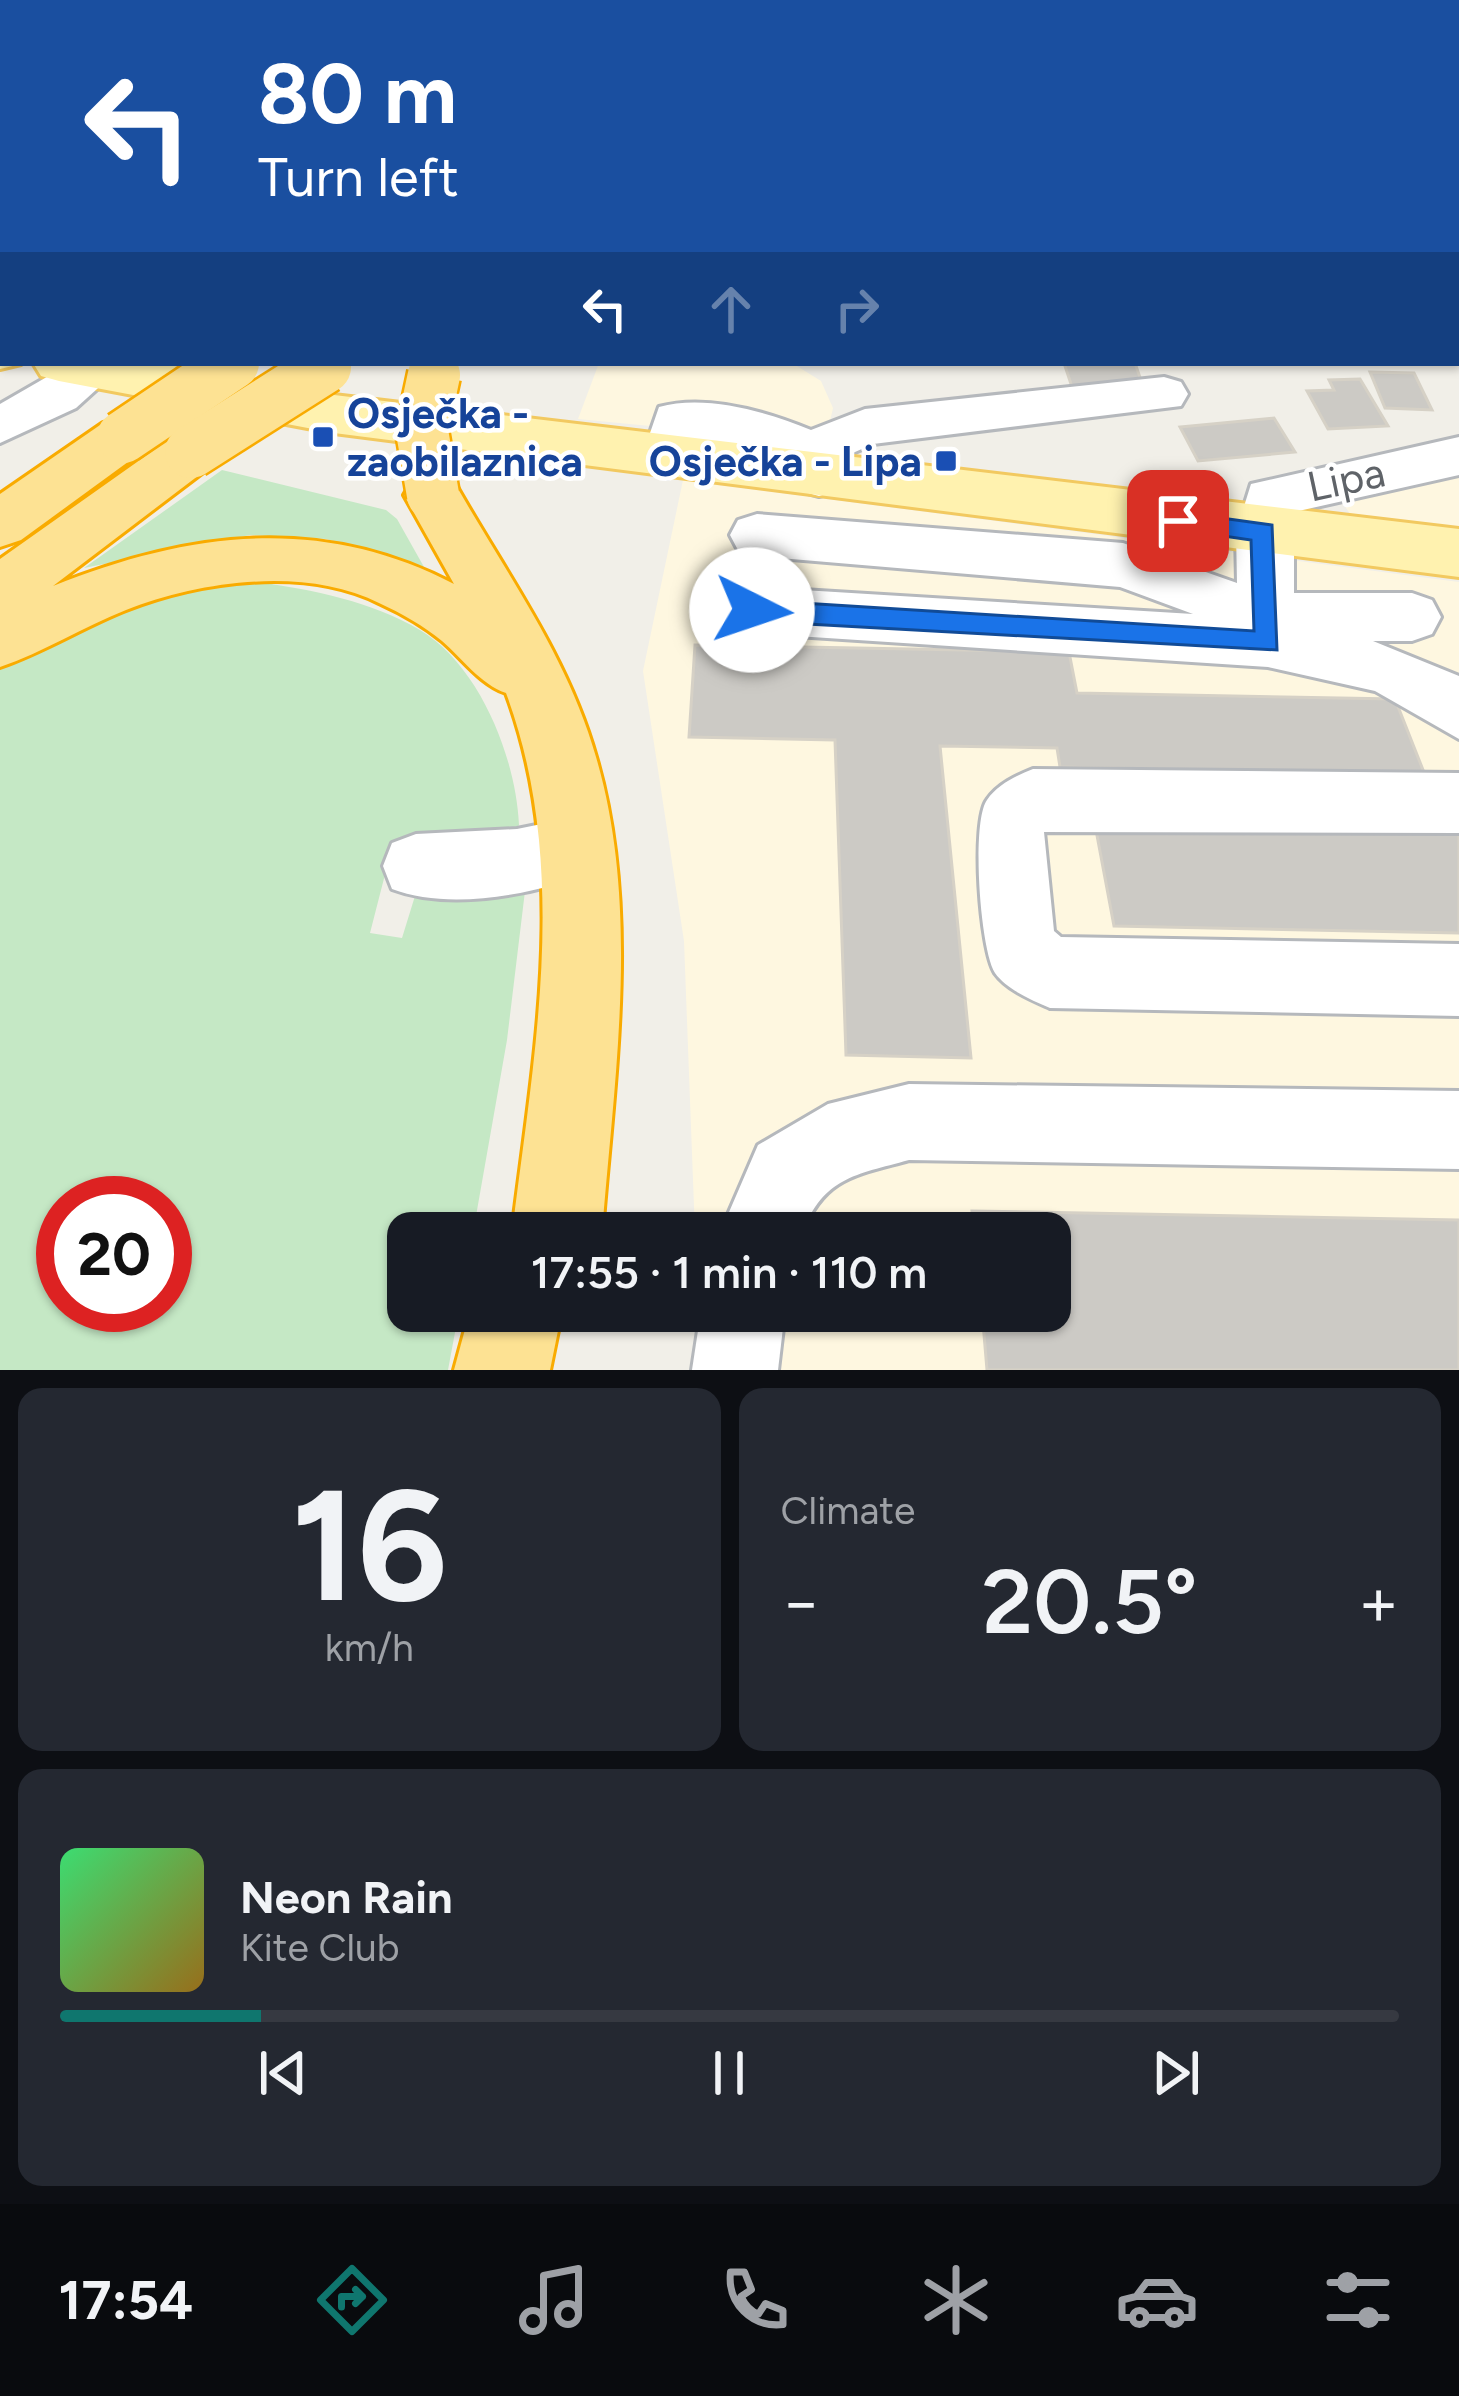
<!DOCTYPE html>
<meta charset="utf-8">
<style>
body{margin:0;font-family:Figtree,sans-serif;background:#242831;color:#f1f3f6;height:100vh;display:flex;flex-direction:column;font-size:45px;white-space:nowrap}
*{box-sizing:border-box;margin:0}
p{font-size:39px;color:#9ea1a6}
.icon{flex:none;width:66px;height:66px;fill:none;stroke:currentColor;stroke-width:2;stroke-linecap:round;stroke-linejoin:round}
.map{position:relative;height:1370px;overflow:hidden}
.sheet{display:flex;flex-direction:column;gap:18px;padding:18px;background:#0d0f14;flex:1}
.sheet>*{flex:none}
.top-card{position:absolute;left:0px;top:0px;width:1461px;height:366px;box-shadow:0 3px 9px #0004;background:#1a4fa0;color:#fff;overflow:hidden}
.speed{position:absolute;left:36px;top:1176px;display:flex;gap:24px;font-size:60px;font-weight:700;text-align:center}
.speed>*{display:grid;place-content:center;width:156px;height:156px;border-radius:50%;background:#171b24;box-shadow:0 3px 9px #0004;line-height:1}
.speed .limit{border:18px solid #d22;background:#fff;color:#111}
.pin{position:absolute;display:grid;place-items:center;width:102px;height:102px;color:#fff;margin:-51px;border-radius:24px;box-shadow:0 6px 18px #0006}
.me{position:absolute;width:132px;margin:-66px;rotate:94deg;stroke-linejoin:round;filter:drop-shadow(0 0 9px #0008)}
.turn{display:flex;align-items:center;gap:42px;height:252px;padding:0 60px;font-size:54px}
.turn .icon{width:156px;height:156px;stroke-width:2.5}
.turn b{display:block;font-size:84px;line-height:102px}
.lanes{display:flex;align-items:center;height:114px;padding:0 60px;background:#0003;justify-content:center;gap:60px;direction:ltr}
.lanes .off{opacity:.35}
.big{font-size:90px;font-weight:600;line-height:1.1}
.sheet .tile{flex:1;display:flex;flex-direction:column;justify-content:center;gap:18px;min-width:0;padding:0 42px;border-radius:24px;background:#242831}
.sheet .dial{align-items:center;gap:0}
.dial b{font-size:156px;line-height:1}
.song{display:flex;align-items:center;gap:36px}
.cover{width:144px;height:144px;border-radius:18px;background:linear-gradient(135deg,hsl(140 70% 55%),hsl(40 70% 35%))}
.played{height:12px;border-radius:6px;background:linear-gradient(90deg,#0f766e 15%,#363941 15%)}
.keys{display:flex;justify-content:space-around;direction:ltr}
.heat{display:flex;justify-content:space-between;align-items:center;font-size:66px;direction:ltr}
.sheet .tiles{flex:1;display:grid;gap:18px;grid-template-columns:1fr 1fr}
.tile:last-child{grid-column:span 2}
.trip{position:absolute;left:387px;top:1212px;width:684px;height:120px;border-radius:24px;background:#171b24;box-shadow:0 3px 9px #0004;font-weight:600;line-height:120px;text-align:center}
.tab-bar{display:flex;height:192px;justify-content:space-around;align-items:center;background:#090b0e;color:#9ea1a6}
.tab-bar .icon{width:84px;height:84px}
.tab-bar .current{color:#0f766e}
.tab-bar b{font-size:54px;color:#f1f3f6}
.map>svg:first-child{display:block}
.commercial{fill:#fef7e0}
.green{fill:#c5e8c5;fill-rule:evenodd}
.building{fill:#cccac5;stroke:#d6d1c6;stroke-width:3}
.lines{fill:none;stroke-linecap:round;stroke-linejoin:round}
.highway-tunnel{stroke:#ccccc8;stroke-width:42;stroke-dasharray:42 21;stroke-linecap:butt}
.minor-casing{stroke:#b5b8bc;stroke-width:6}
.major-casing{stroke:#f2c960;stroke-width:6}
.highway-casing{stroke:#f9ab00;stroke-width:6}
.minor{fill:#fff;fill-rule:evenodd}
.major{fill:#fff2af;fill-rule:evenodd}
.highway{fill:#fde293;fill-rule:evenodd}
.highway-bridge-casing{stroke:#f9ab00;stroke-width:57;stroke-linecap:butt}
.highway-bridge{stroke:#fde293;stroke-width:52}
.route{fill:#1a73e8;stroke:#114b97;stroke-width:3}
.transit-dot{fill:#1a4fb4;stroke:#fff;stroke-width:4.5}
.labels{text-anchor:middle;stroke-width:9;stroke-linejoin:round;paint-order:stroke}
.transit-label{font-size:42px;font-weight:bold;fill:#164399;stroke:#fff;text-anchor:start}
.street-label{font-size:42px;fill:#5f6368;stroke:#fff}
</style>
<div class="map">
<svg width="1459" height="1370" viewBox="0 0 1459 1370">
<rect width="100%" height="100%" fill="#f1efe8"/>
<g class="commercial">
<path d="M599,363H792L821,381L833,408L825,443L578,419Z"/>
<path d="M1459,451V536L1358,526L1324,475Z"/>
<path d="M683,480L1459,582V1370H695V1311H1050V1233H695L684,941L643,671Z"/>
</g>
<g class="green">
<path d="M0,0H1459V116L1458,3H3V312Z"/>
<path d="M222,470L386,510L397,519L424,567L326,539L250,535L84,568Z"/>
<path d="M258,582C313,590 371,601 420,630C480,666 516,758 519,825L507,842L390,855L370,933L402,938L419,883L525,891L507,1040L473,1233H408V1311H459L448,1370H0V662C97,614 148,588 258,582ZM63,1203H165V1305H63Z"/>
</g>
<g class="building">
<path d="M1064,363H1135L1144,389L1073,390Z"/>
<path d="M1370,372L1414,373L1432,410L1385,408Z"/>
<path d="M1360,379L1388,426L1328,429L1307,391L1334,390L1329,380Z"/>
<path d="M1274,418L1295,452L1198,461L1180,427Z"/>
<path d="M695,645L1069,652L1077,693L1395,699L1425,775L1060,767L1057,748L940,746L971,1058L846,1055L835,740L689,737Z"/>
<path d="M1093,814L1459,822V933L1114,926Z"/>
<path d="M972,1211L1459,1220V1370H987L982,1311H1050V1233H974Z"/>
</g>
<g class="lines">
<g class="highway-tunnel">
<path d="M921,3L927,0"/>
<path d="M1062,3L1068,0"/>
</g>
<g class="minor-casing">
<g id="minor">
<rect x="1458" y="265" width="1" height="28"/>
<path d="M71,363H114L118,370L76,408L0,443V404Z"/>
<path d="M1164,377L1181,382L1188,394L1181,406L873,444L846,456L837,491L819,496L801,491L793,477L794,463L754,446L697,440L685,472L667,478L649,472L641,459L659,407C706,394 767,412 811,430L865,409Z"/>
<path d="M1459,437V475L1294,512V593H1412L1432,600L1441,617L1432,634L1412,641H1373L1459,676V739L1375,691L1268,667L752,633L732,626L723,610L732,594L752,587L1193,614L1120,587L757,556L738,550L730,535L738,520L757,514L1123,543L1237,583L1236,532L1251,484Z"/>
<path d="M1033,769L1459,773V833L1044,832L1054,931L1061,937L1459,944V1016L1050,1008C1032,1000 1007,990 995,973C980,950 971,822 987,800C998,784 1016,776 1033,769Z"/>
<path d="M576,817L599,826L609,848L599,870C541,893 452,912 392,889L383,866L392,843L416,834L517,829Z"/>
<path d="M909,1084L1459,1091V1169L909,1160C855,1175 824,1177 802,1233H720L758,1145L828,1104Z"/>
<path d="M701,1311H785L778,1370H692Z"/>
</g>
</g>
<g class="major-casing">
<g id="major">
<path d="M0,334L3,363L21,364L0,369Z"/>
<path d="M33,363H158L334,395L1459,529V577L334,433L59,381L41,376Z"/>
</g>
</g>
<g class="highway-casing">
<g id="highway">
<path d="M123,417L143,423L151,437L143,451L21,540L0,547V494L103,423Z"/>
<path d="M191,432L211,438L219,452L211,466L53,586C187,532 321,514 454,584L404,495L413,480L433,473L453,480C504,571 567,654 596,757C641,910 614,1078 602,1233H512C534,1054 571,867 506,693C480,684 463,659 442,641C424,626 401,613 379,603C305,566 200,581 126,610C83,627 44,652 0,667V559L171,438Z"/>
<path d="M470,1311H562L550,1370H454Z"/>
</g>
</g>
<use href="#minor" class="minor"/>
<use href="#major" class="major"/>
<use href="#highway" class="highway"/>
<g class="highway-bridge-casing">
<g id="highway-bridge">
<path d="M123,437L233,363"/>
<path d="M191,452L325,367"/>
<path d="M433,495L422,431L434,375"/>
</g>
</g>
<use href="#highway-bridge" class="highway-bridge"/>
</g>
<path class="route" d="M1178,512L1272,525L1277,650L752,621L739,610L752,600L1254,631L1251,540L1169,528V514Z"/>
<g class="transit-dot">
<rect x="311" y="425" width="24" height="24" rx="6"/>
<rect x="934" y="449" width="24" height="24" rx="6"/>
</g>
<g class="labels">
<g class="transit-label">
<text x="347" y="428">Osječka -<tspan x="347" dy="48">zaobilaznica</tspan></text>
<text x="922" y="476" text-anchor="end">Osječka - Lipa</text>
</g>
<g class="street-label">
<text transform="translate(1346 479) rotate(-12)" y="15">Lipa</text>
</g>
</g>
</svg>
<div class="speed"><div class="limit">20</div></div>
<div class="pin" style="left:1178px;top:521px;background:#d93025"><svg class="icon" aria-label="arrive" viewBox="0 0 24 24"><path d="M6 21V4h12l-3 4 3 4H6"/></svg></div>
<svg class="me" style="left:752px;top:610px" viewBox="-20 -20 40 40"><circle r="19" fill="#fff"/><path d="M0-13L10 11 0 6-10 11z" fill="#1a73e8"/></svg>
<div class="trip">17:55 · 1 min · 110 m</div>
<div class="top-card">
<div class="turn"><svg class="icon" aria-label="left" viewBox="0 0 24 24"><path d="M17 20v-9H6M10 6l-5 5 5 5"/></svg><div><b>80 m</b>Turn left</div></div>
<div class="lanes"><svg class="icon" aria-label="left" viewBox="0 0 24 24"><path d="M17 20v-9H6M10 6l-5 5 5 5"/></svg><svg class="icon off" aria-label="ahead" viewBox="0 0 24 24"><path d="M12 20V5M6 11l6-6 6 6"/></svg><svg class="icon off" aria-label="right" viewBox="0 0 24 24"><path d="M7 20v-9h11M14 6l5 5-5 5"/></svg></div>
</div>
</div>
<section class="sheet">
<div class="tiles">
<div class="tile dial"><b>16</b><p>km/h</p></div>
<div class="tile"><p>Climate</p>
<div class="heat"><a>−</a><b class="big">20.5°</b><a>+</a></div>
</div>
<div class="tile">
<div class="song"><i class="cover"></i><div><b>Neon Rain</b><p>Kite Club</p></div></div>
<div class="played"></div>
<div class="keys"><svg class="icon" aria-label="previous" viewBox="0 0 24 24"><path d="M18 5L8 12l10 7zM5 5v14"/></svg><svg class="icon" aria-label="pause" viewBox="0 0 24 24"><path d="M8 5v14M16 5v14"/></svg><svg class="icon" aria-label="next" viewBox="0 0 24 24"><path d="M6 5l10 7-10 7zM19 5v14"/></svg></div>
</div>
</div>
</section>
<nav class="tab-bar">
<b>17:54</b>
<svg class="icon current" aria-label="directions" viewBox="0 0 24 24"><path d="M12 3l9 9-9 9-9-9zM9 14v-3h6M13 9l2 2-2 2"/></svg>
<svg class="icon" aria-label="music" viewBox="0 0 24 24"><path d="M9 18V5l10-2v13"/><circle cx="6" cy="18" r="3"/><circle cx="16" cy="16" r="3"/></svg>
<svg class="icon" aria-label="phone" viewBox="0 0 24 24"><path d="M5 4h4l2 5-3 2q2 4 5 5l2-3 5 2v4C11 20 4 13 5 4z"/></svg>
<svg class="icon" aria-label="climate" viewBox="0 0 24 24"><path d="M12 3v18M4 7l16 10M4 17L20 7"/></svg>
<svg class="icon" aria-label="car" viewBox="0 0 24 24"><path d="M5 17H2v-5l4-1 3-4h7l3 4 3 1v5h-3M9 17h6M6 11h13"/><circle cx="7" cy="17" r="2"/><circle cx="17" cy="17" r="2"/></svg>
<svg class="icon" aria-label="filters" viewBox="0 0 24 24"><path d="M4 7h16M4 17h16"/><circle cx="9" cy="7" r="2"/><circle cx="15" cy="17" r="2"/></svg>
</nav>
